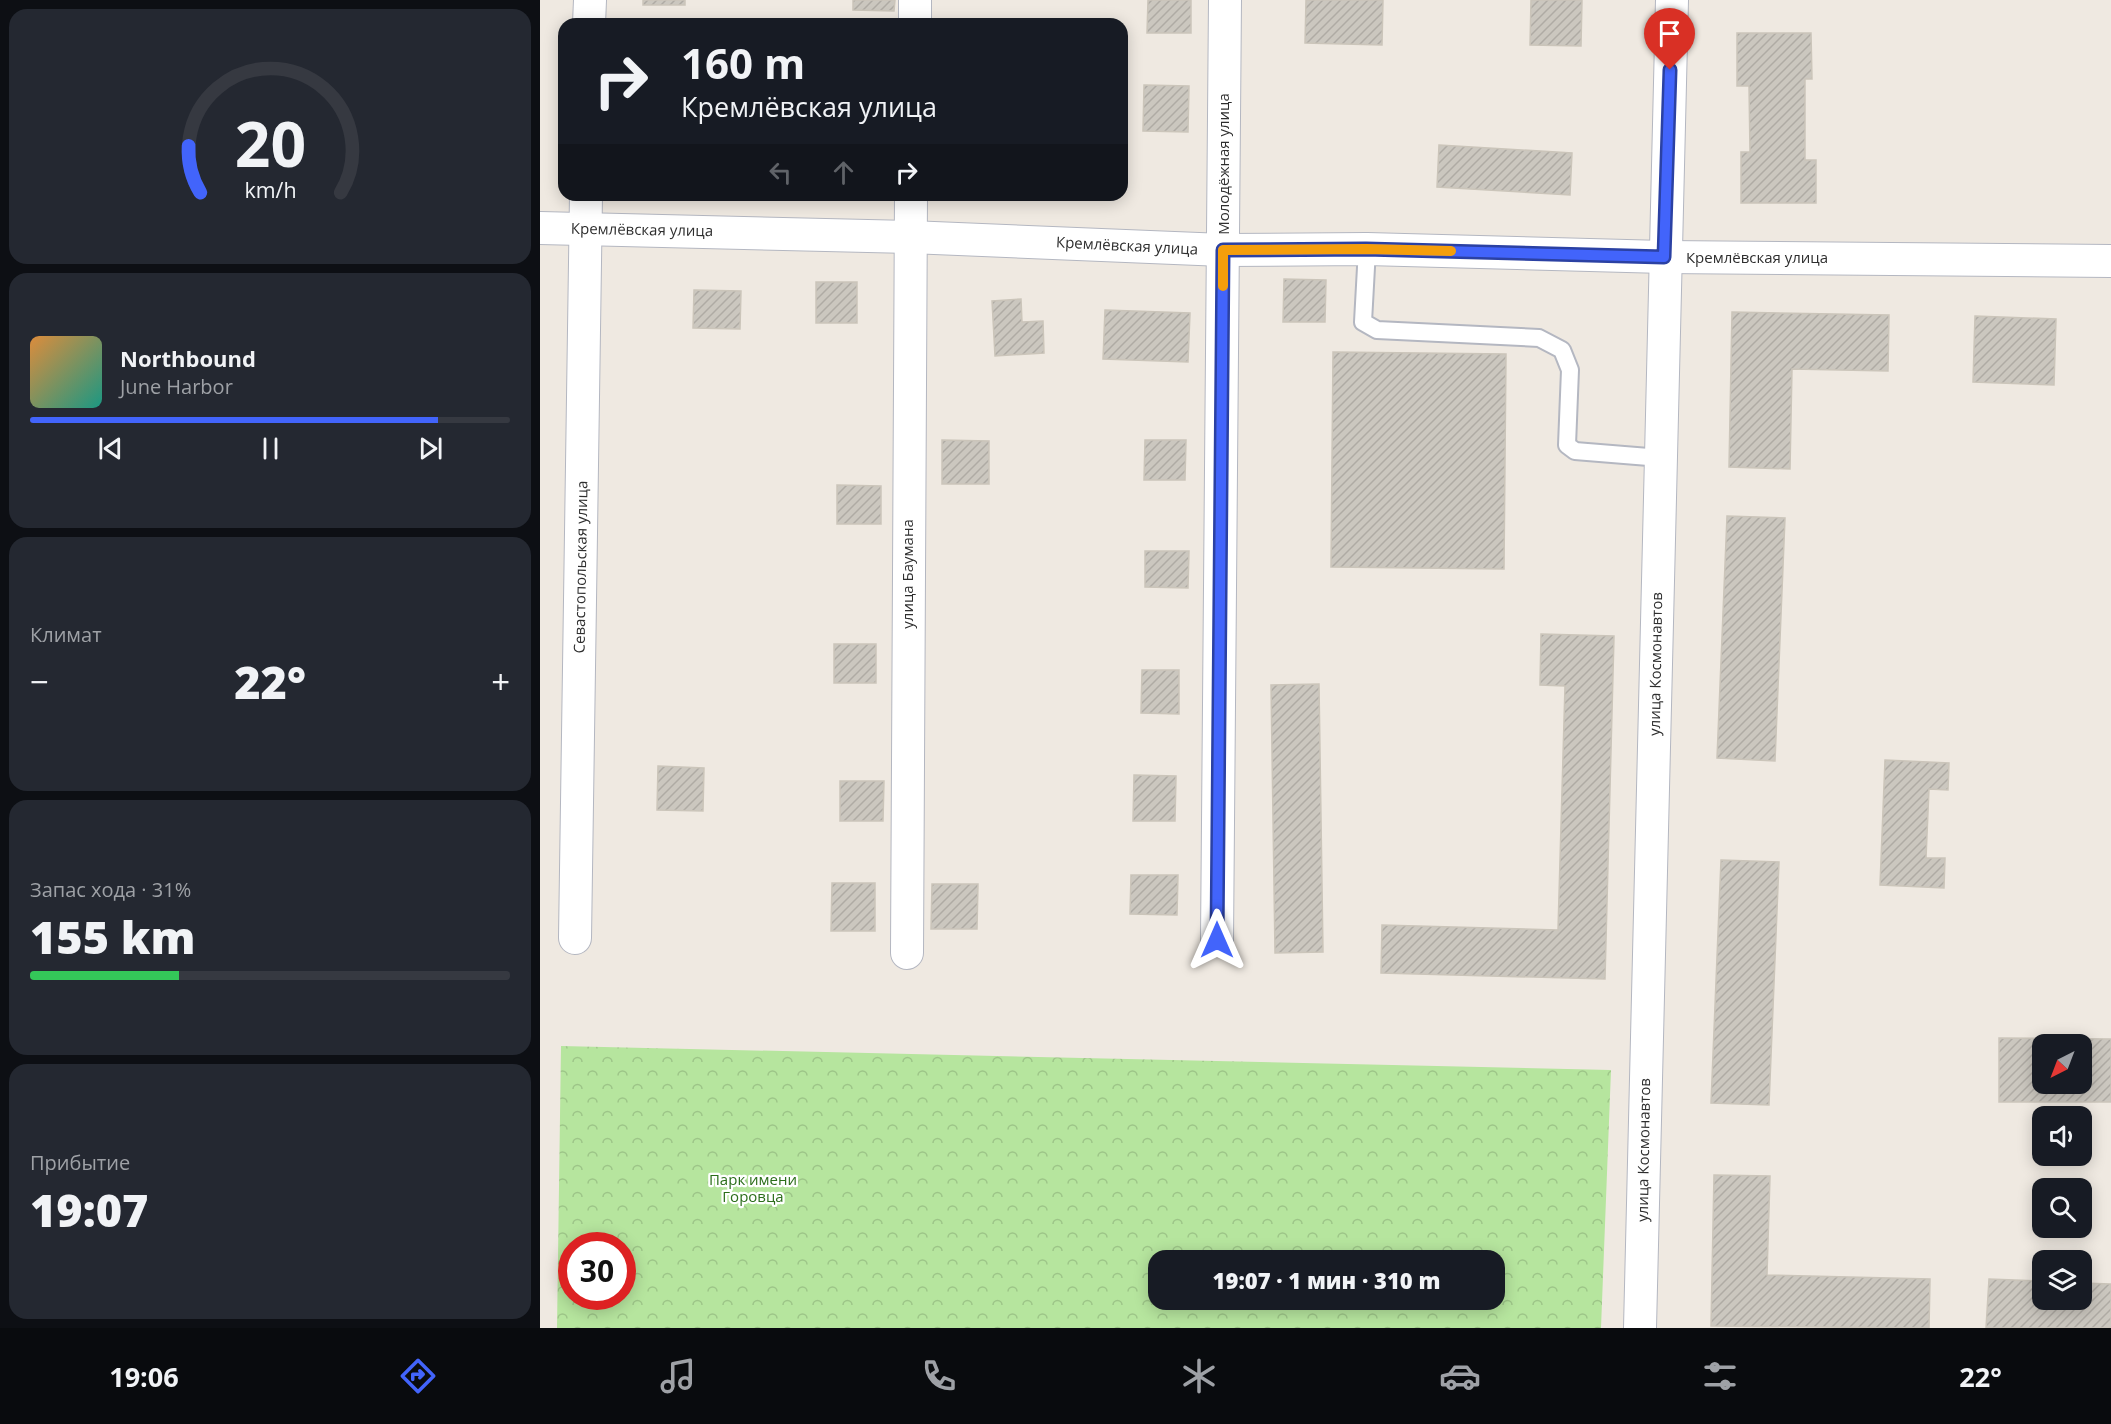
<!DOCTYPE html>
<html lang="ru">
<meta charset="utf-8">
<style>
body{margin:0;font-family:"Open Sans",sans-serif;background:#242831;color:#f1f3f6;height:100vh;display:flex;flex-direction:column;font-size:22px;white-space:nowrap}
*{box-sizing:border-box;margin:0}
p{font-size:20px;color:#9ea1a6}
.icon{flex:none;width:33px;height:33px;fill:none;stroke:currentColor;stroke-width:2;stroke-linecap:round;stroke-linejoin:round}
.map{position:relative;flex:1;overflow:hidden}
.sheet{display:flex;flex-direction:column;gap:9px;padding:9px;background:#0d0f14;width:540px}
.sheet>*{flex:none}
.banner{position:absolute;left:18px;top:18px;width:570px;height:183px;border-radius:18px;box-shadow:0 3px 15px #0003;background:#171b24;color:#f1f3f6;overflow:hidden}
.needle{width:39px;rotate:222deg}
.buttons{position:absolute;left:1492px;top:1034px;display:grid;gap:12px}
.buttons a{display:grid;place-items:center;width:60px;height:60px;border-radius:12px;background:#171b24;box-shadow:0 3px 15px #0003;font-size:30px}
.speed{position:absolute;left:18px;top:1232px;display:flex;gap:12px;font-size:30px;font-weight:700;text-align:center}
.speed>*{display:grid;place-content:center;width:78px;height:78px;border-radius:50%;background:#171b24;box-shadow:0 3px 15px #0003;line-height:1}
.speed .limit{border:9px solid #d22;background:#fff;color:#111}
.pin{position:absolute;display:grid;place-items:center;width:51px;height:51px;color:#fff;margin:-62px -26px;border-radius:50% 50% 50% 0;rotate:-45deg;box-shadow:0 0 6px #0007}
.pin .icon{rotate:45deg}
.me{position:absolute;width:66px;margin:-33px;rotate:0deg;stroke-linejoin:round;filter:drop-shadow(0 0 4px #0008)}
.turn{display:flex;align-items:center;gap:21px;height:126px;padding:0 24px;font-size:27px}
.turn .icon{width:78px;height:78px;stroke-width:2.5}
.turn b{display:block;font-size:42px;line-height:51px}
.lanes{display:flex;align-items:center;height:57px;padding:0 24px;background:#0003;justify-content:center;gap:30px;direction:ltr}
.lanes .off{opacity:.35}
.big{font-size:45px;font-weight:800;line-height:1.1}
.sheet .card{flex:1;display:flex;flex-direction:column;justify-content:center;gap:9px;min-width:0;padding:0 21px;border-radius:18px;background:#242831}
.sheet .dial{align-items:center;gap:0}
.dial svg{height:156px;overflow:visible;fill:none;stroke:#363941;stroke-width:7;stroke-linecap:round;text-anchor:middle}
.dial text{fill:#f1f3f6;stroke:none}
.song{display:flex;align-items:center;gap:18px}
.cover{width:72px;height:72px;border-radius:9px;background:linear-gradient(135deg,hsl(30 70% 55%),hsl(170 70% 35%))}
.played{height:6px;border-radius:3px;background:linear-gradient(90deg,#4264fb 85%,#363941 85%)}
.keys{display:flex;justify-content:space-around;direction:ltr}
.heat{display:flex;justify-content:space-between;align-items:center;font-size:33px;direction:ltr}
.charge{height:9px;border-radius:4px;background:linear-gradient(90deg,#34c759 31%,#363941 0)}
.trip{position:absolute;left:608px;top:1250px;width:357px;height:60px;border-radius:18px;background:#171b24;box-shadow:0 3px 15px #0003;font-weight:800;line-height:60px;text-align:center}
.tabs{display:flex;height:96px;justify-content:space-around;align-items:center;background:#090b0e;color:#9ea1a6}
.tabs .icon{width:42px;height:42px}
.tabs .current{color:#4264fb}
.tabs b{font-size:27px;color:#f1f3f6}
main{display:flex;flex:1;min-height:0}
.map>svg:first-child{display:block}
.park{fill:url(#park-crowns);fill-rule:evenodd}
.building{fill:url(#building-hatch);stroke:#cbc5ba;stroke-width:1.5;fill-rule:evenodd}
.lines{fill:none;stroke-linecap:round;stroke-linejoin:round}
.lane-casing{stroke:#b4b7c1;stroke-width:20}
.street-casing{stroke:#b4b7c1;stroke-width:34}
.lane{stroke:#fff;stroke-width:16}
.street{stroke:#fff;stroke-width:32}
.route-casing{stroke:#2b41a3;stroke-width:15}
.route{stroke:#4264fb;stroke-width:10}
.slow{stroke:#f59e0b;stroke-width:10}
.labels{text-anchor:middle;stroke-width:4.5;stroke-linejoin:round;paint-order:stroke}
.street-label{font-size:15px;fill:#2e2e2e;stroke:#fff}
.park-label{font-size:15px;fill:#2c6e1b;stroke:#fff}
</style>
<main>
<section class="sheet">
<div class="card dial"><svg viewBox="0 0 100 80">
<path d="M14 69A42 42 0 1 1 86 69"/>
<path d="M14 69A42 42 0 0 1 8 45" stroke="#4264fb"/>
<text x="50" y="56" font-size="32" font-weight="700">20</text>
<text x="50" y="72" font-size="11">km/h</text>
</svg></div>
<div class="card">
<div class="song"><i class="cover"></i><div><b>Northbound</b><p>June Harbor</p></div></div>
<div class="played"></div>
<div class="keys"><svg class="icon" aria-label="previous" viewBox="0 0 24 24"><path d="M18 5L8 12l10 7zM5 5v14"/></svg><svg class="icon" aria-label="pause" viewBox="0 0 24 24"><path d="M8 5v14M16 5v14"/></svg><svg class="icon" aria-label="next" viewBox="0 0 24 24"><path d="M6 5l10 7-10 7zM19 5v14"/></svg></div>
</div>
<div class="card"><p>Климат</p>
<div class="heat"><a>−</a><b class="big">22°</b><a>+</a></div>
</div>
<div class="card"><p>Запас хода · 31%</p><b class="big">155 km</b><div class="charge"></div></div>
<div class="card"><p>Прибытие</p><b class="big">19:07</b></div>
</section>
<div class="map">
<svg width="1571" height="1328" viewBox="0 0 1571 1328">
<defs>
<pattern id="park-crowns" width="20" height="18" patternUnits="userSpaceOnUse" patternTransform="scale(1.5)"><rect width="20" height="18" fill="#b6e59e"/><path d="M2 6a3 3 0 1 1 6 0M12 15a3 3 0 1 1 6 0" fill="none" stroke="#9dc588"/></pattern>
<pattern id="building-hatch" width="6" height="6" patternUnits="userSpaceOnUse" patternTransform="scale(1.5)"><rect width="6" height="6" fill="#cbc7bf"/><path d="M-1 1l2-2M0 6l6-6M5 7l2-2" fill="none" stroke="#afaba4"/></pattern>
</defs>
<rect width="100%" height="100%" fill="#efe9e1"/>
<path class="park" d="M21,1046L1071,1070L1061,1328H17ZM32,1245H82V1296H32ZM618,1260H954V1299H618Z"/>
<g class="building">
<rect x="103" y="0" width="42" height="5"/>
<path d="M313,0H355L354,11L313,10Z"/>
<path d="M608,0H651V33H607Z"/>
<path d="M766,0H843L842,45L765,43Z"/>
<path d="M991,0H1042L1041,46L990,45Z"/>
<path d="M1197,33H1271L1272,79H1265V160H1276V203H1201V152H1210L1209,86H1197Z"/>
<path d="M604,85L649,86L648,132L603,131Z"/>
<path d="M899,145L1032,153L1030,195L897,187Z"/>
<path d="M744,279L786,280L785,322H743Z"/>
<rect x="276" y="282" width="41" height="41"/>
<path d="M154,290L201,291L200,329L153,328Z"/>
<path d="M481,299L482,322L503,321L504,353L455,356L452,301Z"/>
<path d="M565,310L650,313L648,362L563,359Z"/>
<path d="M1192,312L1349,315L1348,371L1252,369L1250,469L1189,467Z"/>
<path d="M1435,316L1516,319L1514,385L1433,382Z"/>
<path d="M793,352L966,354L964,569L791,567Z"/>
<path d="M402,440L449,441V484H402Z"/>
<path d="M605,440H646L645,480H604Z"/>
<path d="M297,485L341,486V524H297Z"/>
<path d="M1187,516L1245,518L1235,761L1177,758Z"/>
<path d="M605,551H649L648,588L605,587Z"/>
<path d="M1001,634L1074,636L1065,979L841,973L842,925L1018,930L1025,686L1000,685Z"/>
<rect x="294" y="644" width="42" height="39"/>
<path d="M602,670H639V714L601,713Z"/>
<path d="M779,684L783,952L735,953L731,685Z"/>
<path d="M1345,760L1409,763L1408,790L1389,789L1386,858H1405L1404,888L1340,885Z"/>
<path d="M118,766L164,768L163,811L117,810Z"/>
<path d="M594,775L636,776L635,821H593Z"/>
<path d="M300,781H344L343,821H300Z"/>
<path d="M1181,860L1239,862L1229,1105L1171,1103Z"/>
<path d="M591,875H638L637,915L590,914Z"/>
<path d="M292,883H335V931H291Z"/>
<path d="M392,884H438L437,929H391Z"/>
<path d="M1459,1038L1571,1039V1102H1459ZM1503,1044H1542V1083H1503Z"/>
<path d="M1174,1175L1230,1176L1227,1275L1390,1279L1389,1328L1171,1326Z"/>
<path d="M1449,1279L1503,1281V1299H1542V1283L1571,1284V1328H1446Z"/>
</g>
<g class="lines">
<g class="lane-casing">
<path id="lane" d="M827,249L823,322L837,330L999,338L1022,350L1030,370L1027,445L1035,451L1121,458"/>
</g>
<g class="street-casing">
<g id="street">
<path d="M49,24L50,0"/>
<path d="M375,24V0"/>
<path d="M0,228L370,237L683,250L827,249L1124,257L1571,261"/>
<path d="M35,938L46,195"/>
<path d="M677,940L685,0"/>
<path d="M367,953L371,195"/>
<path d="M1100,1328L1132,0"/>
</g>
</g>
<use href="#lane" class="lane"/>
<use href="#street" class="street"/>
</g>
<g class="lines">
<g class="route-casing">
<path id="route" d="M677,940L683,250L826,249L1124,257L1130,70"/>
</g>
<use href="#route" class="route"/>
<path class="slow" d="M683,286V250L826,249L911,251"/>
</g>
<g class="labels">
<g class="street-label">
<text transform="translate(684 164) rotate(-90)" y="5">Молодёжная улица</text>
<text transform="translate(102 230) rotate(1)" y="5">Кремлёвская улица</text>
<text transform="translate(587 246) rotate(3)" y="5">Кремлёвская улица</text>
<text x="1217" y="263">Кремлёвская улица</text>
<text transform="translate(41 567) rotate(-89)" y="5">Севастопольская улица</text>
<text transform="translate(368 574) rotate(-90)" y="5">улица Баумана</text>
<text transform="translate(1116 664) rotate(-89)" y="5">улица Космонавтов</text>
<text transform="translate(1104 1150) rotate(-89)" y="5">улица Космонавтов</text>
</g>
<g class="park-label">
<text x="213" y="1185">Парк имени<tspan x="213" dy="17">Горовца</tspan></text>
</g>
</g>
</svg>
<div class="buttons">
<a><svg class="needle" viewBox="-14 -14 28 28"><path d="M0-13l5 13h-10z" fill="#e53935"/><path d="M0 13l5-13h-10z" fill="#9ea1a6"/></svg></a>
<a><svg class="icon" aria-label="sound" viewBox="0 0 24 24"><path d="M4 9h4l5-4v14l-5-4H4zM17 9q2 3 0 6"/></svg></a>
<a><svg class="icon" aria-label="search" viewBox="0 0 24 24"><circle cx="10" cy="10" r="6"/><path d="M15 15l6 6"/></svg></a>
<a><svg class="icon" aria-label="layers" viewBox="0 0 24 24"><path d="M12 4l9 5-9 5-9-5zM3 14l9 5 9-5"/></svg></a>
</div>
<div class="speed"><div class="limit">30</div></div>
<div class="pin" style="left:1130px;top:70px;background:#d93025"><svg class="icon" aria-label="arrive" viewBox="0 0 24 24"><path d="M6 21V4h12l-3 4 3 4H6"/></svg></div>
<svg class="me" style="left:677px;top:940px" viewBox="-20 -20 40 40"><path d="M0-17L14 15 0 8-14 15z" fill="#4264fb" stroke="#fff" stroke-width="4"/></svg>
<div class="trip">19:07 · 1 мин · 310 m</div>
<div class="banner">
<div class="turn"><svg class="icon" aria-label="right" viewBox="0 0 24 24"><path d="M7 20v-9h11M14 6l5 5-5 5"/></svg><div><b>160 m</b>Кремлёвская улица</div></div>
<div class="lanes"><svg class="icon off" aria-label="left" viewBox="0 0 24 24"><path d="M17 20v-9H6M10 6l-5 5 5 5"/></svg><svg class="icon off" aria-label="ahead" viewBox="0 0 24 24"><path d="M12 20V5M6 11l6-6 6 6"/></svg><svg class="icon" aria-label="right" viewBox="0 0 24 24"><path d="M7 20v-9h11M14 6l5 5-5 5"/></svg></div>
</div>
</div>
</main>
<nav class="tabs">
<b>19:06</b>
<svg class="icon current" aria-label="directions" viewBox="0 0 24 24"><path d="M12 3l9 9-9 9-9-9zM9 14v-3h6M13 9l2 2-2 2"/></svg>
<svg class="icon" aria-label="music" viewBox="0 0 24 24"><path d="M9 18V5l10-2v13"/><circle cx="6" cy="18" r="3"/><circle cx="16" cy="16" r="3"/></svg>
<svg class="icon" aria-label="phone" viewBox="0 0 24 24"><path d="M5 4h4l2 5-3 2q2 4 5 5l2-3 5 2v4C11 20 4 13 5 4z"/></svg>
<svg class="icon" aria-label="climate" viewBox="0 0 24 24"><path d="M12 3v18M4 7l16 10M4 17L20 7"/></svg>
<svg class="icon" aria-label="car" viewBox="0 0 24 24"><path d="M5 17H2v-5l4-1 3-4h7l3 4 3 1v5h-3M9 17h6M6 11h13"/><circle cx="7" cy="17" r="2"/><circle cx="17" cy="17" r="2"/></svg>
<svg class="icon" aria-label="filters" viewBox="0 0 24 24"><path d="M4 7h16M4 17h16"/><circle cx="9" cy="7" r="2"/><circle cx="15" cy="17" r="2"/></svg>
<b>22°</b>
</nav>
